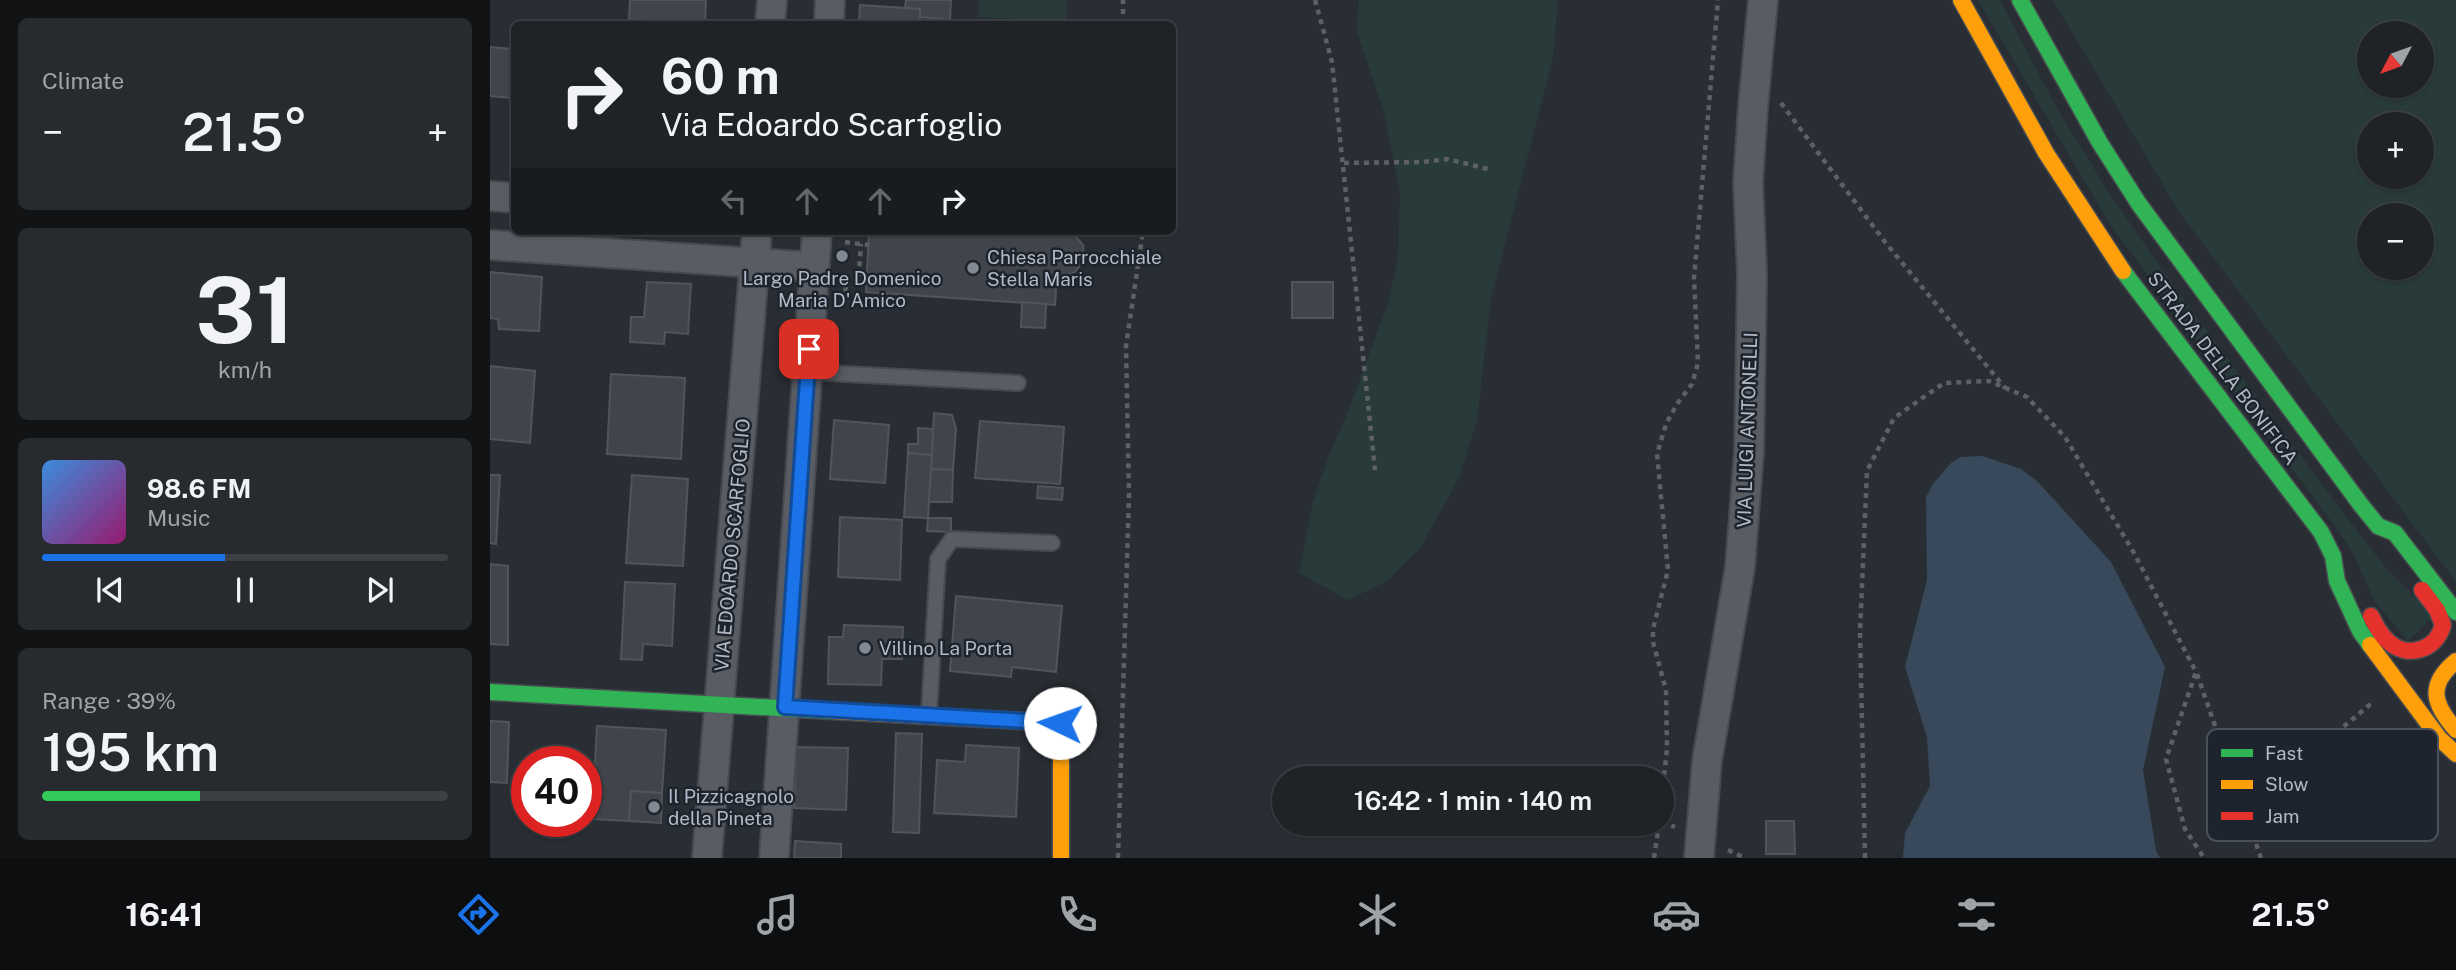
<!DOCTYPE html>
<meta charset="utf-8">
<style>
body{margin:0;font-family:"Public Sans",sans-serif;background:#272a2f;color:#f1f3f6;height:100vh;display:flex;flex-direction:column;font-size:26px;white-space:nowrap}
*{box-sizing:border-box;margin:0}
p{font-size:23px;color:#a1a4a7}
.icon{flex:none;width:38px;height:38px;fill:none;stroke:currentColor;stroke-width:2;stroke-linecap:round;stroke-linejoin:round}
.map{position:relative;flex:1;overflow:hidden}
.drawer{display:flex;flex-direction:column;gap:18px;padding:18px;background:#111315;width:490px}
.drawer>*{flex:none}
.banner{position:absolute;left:21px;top:21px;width:665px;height:214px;border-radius:10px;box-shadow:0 2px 5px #0004,0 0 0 2px #3c3f44;background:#1f2227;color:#f1f3f6;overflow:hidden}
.needle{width:46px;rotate:229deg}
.buttons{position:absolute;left:1867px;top:21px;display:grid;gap:14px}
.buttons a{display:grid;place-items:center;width:77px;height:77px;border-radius:50%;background:#1f2227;box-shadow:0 2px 5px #0004,0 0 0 2px #3c3f44;font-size:35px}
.speed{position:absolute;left:21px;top:746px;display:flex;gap:14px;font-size:35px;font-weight:700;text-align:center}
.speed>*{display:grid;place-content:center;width:91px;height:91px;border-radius:50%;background:#1f2227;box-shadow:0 2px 5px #0004,0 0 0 2px #3c3f44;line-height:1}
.speed .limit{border:10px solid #d22;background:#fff;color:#111}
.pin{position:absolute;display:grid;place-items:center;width:60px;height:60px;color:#fff;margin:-30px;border-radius:14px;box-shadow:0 4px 10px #0006}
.me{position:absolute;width:77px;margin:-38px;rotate:273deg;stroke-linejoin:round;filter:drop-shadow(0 0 5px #0008)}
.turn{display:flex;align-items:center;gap:24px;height:147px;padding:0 35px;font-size:32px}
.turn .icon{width:91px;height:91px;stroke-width:2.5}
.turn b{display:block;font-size:49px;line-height:60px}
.lanes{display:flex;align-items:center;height:66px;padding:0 35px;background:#0003;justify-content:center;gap:35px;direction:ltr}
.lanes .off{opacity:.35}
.big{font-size:52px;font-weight:600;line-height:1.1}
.drawer .widget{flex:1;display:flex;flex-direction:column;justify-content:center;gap:10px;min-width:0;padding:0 24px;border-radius:10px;background:#272a2f}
.drawer .dial{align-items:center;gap:0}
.dial b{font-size:91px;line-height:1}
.song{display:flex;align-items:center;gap:21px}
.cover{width:84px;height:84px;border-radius:10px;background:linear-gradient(135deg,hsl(210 70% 55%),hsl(320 70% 35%))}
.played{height:7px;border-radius:4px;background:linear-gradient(90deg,#1a73e8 45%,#3c3f44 45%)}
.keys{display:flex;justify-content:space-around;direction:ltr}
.heat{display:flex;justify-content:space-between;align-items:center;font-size:38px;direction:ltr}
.charge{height:10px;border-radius:5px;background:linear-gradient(90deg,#34c759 39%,#3c3f44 0)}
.trip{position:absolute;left:782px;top:766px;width:402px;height:70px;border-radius:35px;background:#1f2227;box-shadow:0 2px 5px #0004,0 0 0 2px #3c3f44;font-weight:600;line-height:70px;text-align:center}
.tabs{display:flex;height:112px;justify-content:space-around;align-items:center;background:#0c0e10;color:#a1a4a7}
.tabs .icon{width:49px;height:49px}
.tabs .current{color:#1a73e8}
.tabs b{font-size:32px;color:#f1f3f6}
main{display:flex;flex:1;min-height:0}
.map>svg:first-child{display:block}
.green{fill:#293a3b;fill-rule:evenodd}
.water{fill:#39495c}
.building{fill:#41454b;stroke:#51555b;stroke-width:2}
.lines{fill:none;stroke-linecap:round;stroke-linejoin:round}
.lane-casing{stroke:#474a4f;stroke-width:18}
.street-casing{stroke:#474a4f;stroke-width:32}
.fast-casing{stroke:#474a4f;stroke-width:19}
.slow-casing{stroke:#474a4f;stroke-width:19}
.jam-casing{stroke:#474a4f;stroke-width:19}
.path{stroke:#5d6166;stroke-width:4.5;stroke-dasharray:5 5;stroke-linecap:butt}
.lane{stroke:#595c62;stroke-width:14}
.street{stroke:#595c62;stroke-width:28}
.fast{stroke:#30b455;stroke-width:16}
.slow{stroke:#ff9f0a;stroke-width:16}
.jam{stroke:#e5322d;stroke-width:16}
.route-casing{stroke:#114b97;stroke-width:18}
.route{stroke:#1a73e8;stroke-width:12}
.poi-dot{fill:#838992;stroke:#1d242e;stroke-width:2.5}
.labels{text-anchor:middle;stroke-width:5;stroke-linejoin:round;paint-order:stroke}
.poi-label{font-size:19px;fill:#b3bac5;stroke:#1d242e;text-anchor:start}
.street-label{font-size:19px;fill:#b3bac5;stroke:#1d242e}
.key{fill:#1d242e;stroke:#4a515b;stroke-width:2}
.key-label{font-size:19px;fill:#b3bac5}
</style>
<main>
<section class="drawer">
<div class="widget"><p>Climate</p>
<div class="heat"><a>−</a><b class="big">21.5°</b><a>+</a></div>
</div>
<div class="widget dial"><b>31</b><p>km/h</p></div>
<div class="widget">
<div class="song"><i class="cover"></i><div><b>98.6 FM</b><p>Music</p></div></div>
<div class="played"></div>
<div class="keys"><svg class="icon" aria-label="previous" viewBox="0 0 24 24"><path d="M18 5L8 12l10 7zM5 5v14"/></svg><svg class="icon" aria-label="pause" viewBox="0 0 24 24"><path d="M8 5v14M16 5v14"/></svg><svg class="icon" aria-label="next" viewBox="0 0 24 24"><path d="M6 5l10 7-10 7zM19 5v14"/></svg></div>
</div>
<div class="widget"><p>Range · 39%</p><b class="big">195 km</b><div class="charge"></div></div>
</section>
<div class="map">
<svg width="1966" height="858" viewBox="0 0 1966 858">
<rect width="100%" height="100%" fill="#292e34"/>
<g class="green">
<path d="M489,0H577L576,22L488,17Z"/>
<path d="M869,0H1068L1063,58L1001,298L987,421L969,478L930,548L897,581L858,600L809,573L823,502L839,455L856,417L898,303L908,259L910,191L893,109L867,32Z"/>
<path d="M1488,0H1510L1564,103L1619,193L1688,292L1856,516L1895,567L1926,598L1941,619L1918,641L1885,602L1864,555L1844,525L1619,223Z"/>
<path d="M1563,0H1966V582L1688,210ZM1880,33H1932V86H1880ZM1880,124H1932V177H1880ZM1880,215H1932V268H1880Z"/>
</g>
<path class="water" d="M1492,456L1531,469L1547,481L1621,562L1675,667L1653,770L1666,851L1670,858H1413L1415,833L1440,786L1437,737L1415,667L1437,580L1436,497L1443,484L1461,463L1471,457Z"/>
<g class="building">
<path d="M140,0H216L215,23L139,19Z"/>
<path d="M416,0H461L460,20L430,17V9L415,8Z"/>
<path d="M370,5L430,9V24H369Z"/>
<path d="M0,47L24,49V98L0,96Z"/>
<path d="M379,231H581L593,245L594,259L586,271L581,274L567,276L565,305L376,292Z"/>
<path d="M0,272L52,277L49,331L9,329L8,319L0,318Z"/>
<path d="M157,282L201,284L198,334L175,332L174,344L140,342L141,317H154Z"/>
<rect x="802" y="282" width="41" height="36"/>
<path d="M532,302L556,304L555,328L531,327Z"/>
<path d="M0,366L45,371L40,443L0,439Z"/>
<path d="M121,374L195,378L191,459L117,454Z"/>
<path d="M444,413L462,415L466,428L463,470L441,469Z"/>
<path d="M344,420L399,425L395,483L340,479Z"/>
<path d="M490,421L574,427L570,484L485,478Z"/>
<path d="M428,428L443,429L442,455L418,453V444H428Z"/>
<path d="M418,453L442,455L438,518L414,517Z"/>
<path d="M441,469L463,470L462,502H439Z"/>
<path d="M0,475H10L6,544L0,543Z"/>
<path d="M142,475L198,479L193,566L136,563Z"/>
<path d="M548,486L573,488L572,500L547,498Z"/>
<path d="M350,517L412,520L410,580L348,577Z"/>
<path d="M438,518H461V532L437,531Z"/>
<path d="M0,564L18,566V645L0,644Z"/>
<path d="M135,582L185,584L182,646L153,644L152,660L131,659Z"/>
<path d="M466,596L572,606L566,672L522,667L521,677L460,671Z"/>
<path d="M354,625L413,627L412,659H392L391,685L338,684L339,637H353Z"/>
<path d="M0,721L19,722L17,783L0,782Z"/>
<path d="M107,726L176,730L172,793L141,791L139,821L102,819Z"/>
<path d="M406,733L432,734L429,833L403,832Z"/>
<path d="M476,745L529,748L526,817L444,813L447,760L475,762Z"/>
<path d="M306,747L358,748L356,810L304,808Z"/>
<path d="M141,791L172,793L171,823L139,821Z"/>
<path d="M1276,821H1304L1305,854H1276Z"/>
<path d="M305,841L351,844V858H304Z"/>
</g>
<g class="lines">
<g class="lane-casing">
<g id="lane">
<path d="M317,372L528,383"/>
<path d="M439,714L448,559L462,539L562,543"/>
</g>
</g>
<g class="street-casing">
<g id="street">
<path d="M280,24L282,0"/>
<path d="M339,24L340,0"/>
<path d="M0,196L24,198"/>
<path d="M0,245L325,267"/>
<path d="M217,858L267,231"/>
<path d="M284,858L327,231"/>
<path d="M1209,858L1217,761L1250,567L1259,452L1262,274L1258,183L1263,107L1273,0"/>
</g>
</g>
<g class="fast-casing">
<g id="fast">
<path d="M1530,0L1610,143L1649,204L1871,505L1888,526L1905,533L1966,612"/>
<path d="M1633,271L1831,532L1843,556L1847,581L1870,631L1880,645"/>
<path d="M0,692L343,711"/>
</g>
</g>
<g class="slow-casing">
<g id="slow">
<path d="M1471,0L1556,153L1633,271"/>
<path d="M1880,645L1949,738L1966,754"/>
<path d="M1966,661C1937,685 1943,704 1966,730"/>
<path d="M343,711L571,723V858"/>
</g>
</g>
<g class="jam-casing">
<path id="jam" d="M1881,616C1886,626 1891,636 1900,643C1919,659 1947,649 1953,625L1947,610L1932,590"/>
</g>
<g class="path">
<path d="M825,0L842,62L885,470"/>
<path d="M633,24V0"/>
<path d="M1291,103L1395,242L1515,388"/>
<path d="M854,163L933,162L957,159L998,169"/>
<path d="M355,242L378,245"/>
<path d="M349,283L356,284L355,300L367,301L371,244"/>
<path d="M1707,674L1771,858"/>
<path d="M1172,795L1177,749L1176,690L1163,642V629L1178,570L1167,454L1176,424L1187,404L1202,384L1208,363L1204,278L1228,0"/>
<path d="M1754,810L1883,702"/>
<path d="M1172,822L1185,827"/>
<path d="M1238,850L1255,858"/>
<path d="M628,858L639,496L636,346L653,231"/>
<path d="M1164,858L1169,824"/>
<path d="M1375,858L1370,632L1377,471L1404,418L1454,383L1499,381L1537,397L1575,437L1644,553L1706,672L1676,759L1695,829L1714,858"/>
</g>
<use href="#lane" class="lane"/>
<use href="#street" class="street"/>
<use href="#fast" class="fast"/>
<use href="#slow" class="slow"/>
<use href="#jam" class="jam"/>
</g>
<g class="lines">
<g class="route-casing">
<path id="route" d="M319,349L295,707L570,723"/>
</g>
<use href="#route" class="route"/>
</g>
<g class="poi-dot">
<circle cx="352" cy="256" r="7"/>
<circle cx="483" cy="268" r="7"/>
<circle cx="375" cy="648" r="7"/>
<circle cx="164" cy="807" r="7"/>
</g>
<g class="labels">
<g class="poi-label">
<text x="497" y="264">Chiesa Parrocchiale<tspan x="497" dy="22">Stella Maris</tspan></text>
<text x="352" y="285" text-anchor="middle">Largo Padre Domenico<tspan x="352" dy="22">Maria D'Amico</tspan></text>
<text x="389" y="655">Villino La Porta</text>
<text x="178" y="803">Il Pizzicagnolo<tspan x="178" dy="22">della Pineta</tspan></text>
</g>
<g class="street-label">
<text transform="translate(1733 368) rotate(53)" y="7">STRADA DELLA BONIFICA</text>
<text transform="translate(1257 430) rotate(-88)" y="7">VIA LUIGI ANTONELLI</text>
<text transform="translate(242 545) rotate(-85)" y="7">VIA EDOARDO SCARFOGLIO</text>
</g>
</g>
<rect x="1717" y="729" width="231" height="112" rx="10" class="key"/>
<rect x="1731" y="749" width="32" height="8" fill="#30b455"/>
<rect x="1731" y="780" width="32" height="9" fill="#ff9f0a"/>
<rect x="1731" y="812" width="32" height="8" fill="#e5322d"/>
<g class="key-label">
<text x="1775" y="760">Fast</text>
<text x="1775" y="791">Slow</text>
<text x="1775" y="823">Jam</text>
</g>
</svg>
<div class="buttons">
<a><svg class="needle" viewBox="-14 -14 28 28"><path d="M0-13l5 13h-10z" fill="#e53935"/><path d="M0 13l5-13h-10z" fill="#a1a4a7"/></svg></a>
<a>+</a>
<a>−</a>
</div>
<div class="speed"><div class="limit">40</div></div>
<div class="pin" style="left:319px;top:349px;background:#d93025"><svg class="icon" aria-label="arrive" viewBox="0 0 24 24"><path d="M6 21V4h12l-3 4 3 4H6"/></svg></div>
<svg class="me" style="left:570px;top:723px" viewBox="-20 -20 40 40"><circle r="19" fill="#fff"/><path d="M0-13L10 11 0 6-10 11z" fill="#1a73e8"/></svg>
<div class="trip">16:42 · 1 min · 140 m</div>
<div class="banner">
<div class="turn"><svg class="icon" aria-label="right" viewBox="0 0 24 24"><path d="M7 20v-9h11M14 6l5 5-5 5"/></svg><div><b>60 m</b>Via Edoardo Scarfoglio</div></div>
<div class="lanes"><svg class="icon off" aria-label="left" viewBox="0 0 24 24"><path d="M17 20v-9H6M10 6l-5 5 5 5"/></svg><svg class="icon off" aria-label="ahead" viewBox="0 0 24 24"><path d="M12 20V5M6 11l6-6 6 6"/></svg><svg class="icon off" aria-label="ahead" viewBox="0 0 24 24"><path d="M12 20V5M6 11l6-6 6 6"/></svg><svg class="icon" aria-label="right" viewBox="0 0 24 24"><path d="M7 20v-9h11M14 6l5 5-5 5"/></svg></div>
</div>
</div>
</main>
<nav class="tabs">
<b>16:41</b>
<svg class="icon current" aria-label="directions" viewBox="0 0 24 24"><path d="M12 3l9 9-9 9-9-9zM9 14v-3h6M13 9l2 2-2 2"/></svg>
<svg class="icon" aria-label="music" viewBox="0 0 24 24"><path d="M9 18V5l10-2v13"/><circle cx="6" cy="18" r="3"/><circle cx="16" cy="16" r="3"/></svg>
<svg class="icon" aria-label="phone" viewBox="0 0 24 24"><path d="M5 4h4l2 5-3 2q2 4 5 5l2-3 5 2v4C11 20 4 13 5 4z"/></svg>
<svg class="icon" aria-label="climate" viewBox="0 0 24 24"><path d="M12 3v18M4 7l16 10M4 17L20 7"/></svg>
<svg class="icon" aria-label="car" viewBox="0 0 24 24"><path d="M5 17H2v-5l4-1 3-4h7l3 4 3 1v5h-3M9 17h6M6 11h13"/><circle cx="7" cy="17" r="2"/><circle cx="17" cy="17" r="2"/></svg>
<svg class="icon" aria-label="filters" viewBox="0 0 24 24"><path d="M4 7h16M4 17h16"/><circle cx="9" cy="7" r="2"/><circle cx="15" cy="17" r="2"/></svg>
<b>21.5°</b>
</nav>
